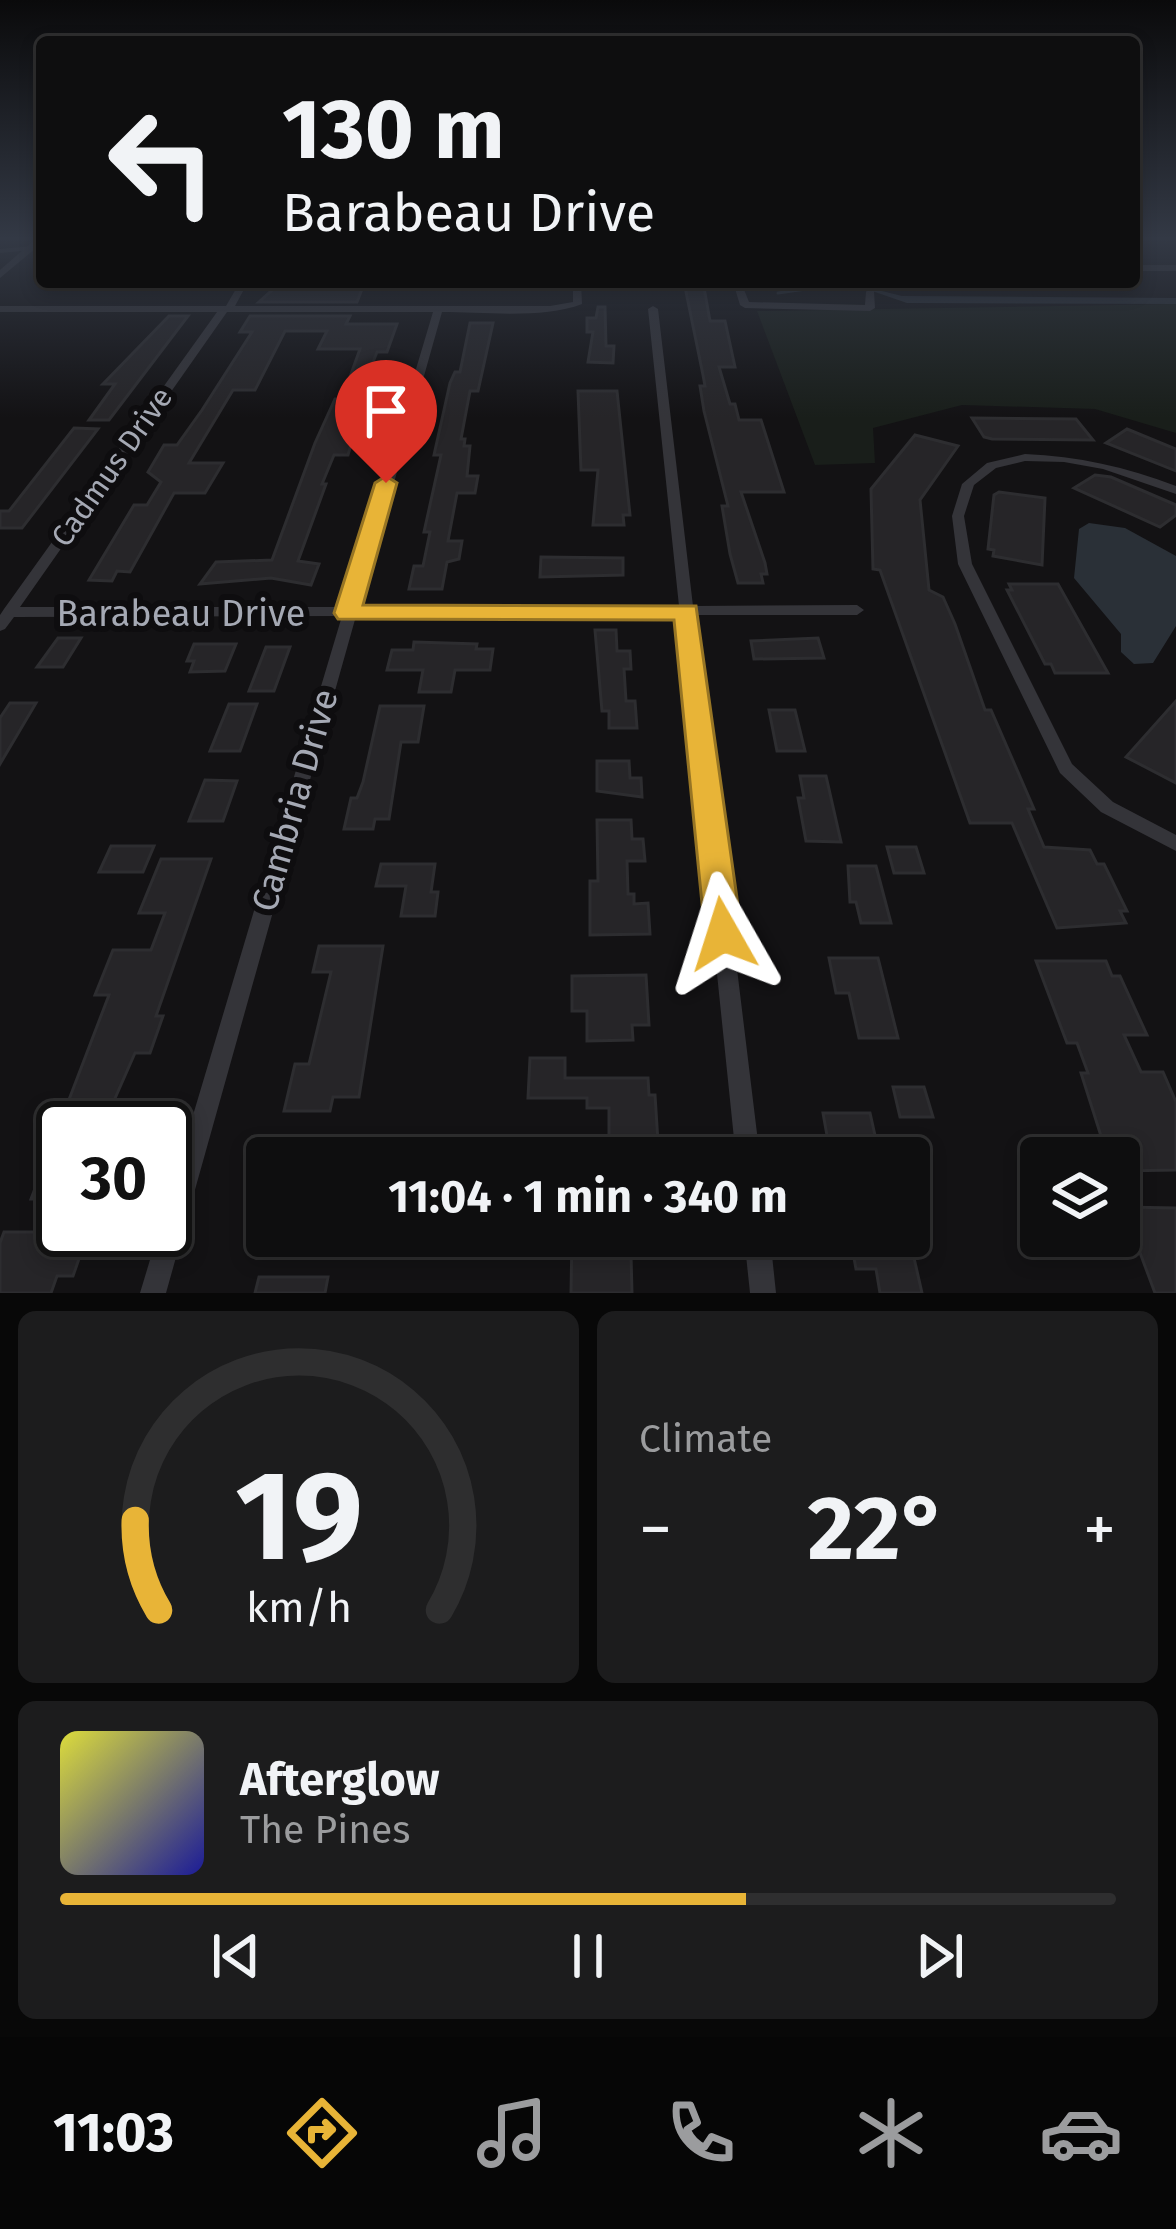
<!DOCTYPE html>
<meta charset="utf-8">
<style>
body{margin:0;font-family:"Fira Sans",sans-serif;background:#1c1c1d;color:#f1f3f6;height:100vh;display:flex;flex-direction:column;font-size:45px;white-space:nowrap}
*{box-sizing:border-box;margin:0}
p{font-size:39px;color:#9b9c9e}
.icon{flex:none;width:66px;height:66px;fill:none;stroke:currentColor;stroke-width:2;stroke-linecap:round;stroke-linejoin:round}
.map{position:relative;height:1293px;overflow:hidden}
.drawer{display:flex;flex-direction:column;gap:18px;padding:18px;background:#080808;flex:1}
.drawer>*{flex:none}
.hud{position:absolute;left:36px;top:36px;width:1104px;height:252px;border-radius:12px;box-shadow:0 6px 18px #0003,0 0 0 3px #2e2e2f;background:#0e0e0f;color:#f1f3f6;overflow:hidden}
.fabs{position:absolute;left:1020px;top:1137px;display:grid;gap:24px}
.fabs a{display:grid;place-items:center;width:120px;height:120px;border-radius:12px;background:#0e0e0f;box-shadow:0 6px 18px #0003,0 0 0 3px #2e2e2f;font-size:60px}
.speed{position:absolute;left:36px;top:1101px;display:flex;gap:24px;font-size:60px;font-weight:700;text-align:center}
.speed>*{display:grid;place-content:center;width:156px;height:156px;border-radius:50%;background:#0e0e0f;box-shadow:0 6px 18px #0003,0 0 0 3px #2e2e2f;line-height:1}
.speed .limit{border:6px solid #111;border-radius:18px;background:#fff;color:#111}
.pin{position:absolute;display:grid;place-items:center;width:102px;height:102px;color:#fff;margin:-123px -51px;border-radius:50% 50% 50% 0;rotate:-45deg;box-shadow:0 0 12px #0007}
.pin .icon{rotate:45deg}
.me{position:absolute;width:132px;margin:-66px;rotate:354deg;stroke-linejoin:round;filter:drop-shadow(0 0 9px #0008)}
.turn{display:flex;align-items:center;gap:42px;height:252px;padding:0 48px;font-size:54px}
.turn .icon{width:156px;height:156px;stroke-width:2.5}
.turn b{display:block;font-size:84px;line-height:102px}
.big{font-size:90px;font-weight:700;line-height:1.1}
.drawer .card{flex:1;display:flex;flex-direction:column;justify-content:center;gap:18px;min-width:0;padding:0 42px;border-radius:18px;background:#1c1c1d}
.drawer .dial{align-items:center;gap:0}
.dial svg{height:312px;overflow:visible;fill:none;stroke:#2e2e2f;stroke-width:7;stroke-linecap:round;text-anchor:middle}
.dial text{fill:#f1f3f6;stroke:none}
.song{display:flex;align-items:center;gap:36px}
.cover{width:144px;height:144px;border-radius:18px;background:linear-gradient(135deg,hsl(60 70% 55%),hsl(240 70% 35%))}
.played{height:12px;border-radius:6px;background:linear-gradient(90deg,#e8b437 65%,#2e2e2f 65%)}
.keys{display:flex;justify-content:space-around;direction:ltr}
.heat{display:flex;justify-content:space-between;align-items:center;font-size:66px;direction:ltr}
.drawer .tiles{flex:1;display:grid;gap:18px;grid-template-columns:1fr 1fr}
.card:last-child{grid-column:span 2}
.trip{position:absolute;left:246px;top:1137px;width:684px;height:120px;border-radius:12px;background:#0e0e0f;box-shadow:0 6px 18px #0003,0 0 0 3px #2e2e2f;font-weight:700;line-height:120px;text-align:center}
.tab-bar{display:flex;height:192px;justify-content:space-around;align-items:center;background:#060606;color:#9b9c9e}
.tab-bar .icon{width:84px;height:84px}
.tab-bar .on{color:#e8b437}
.tab-bar b{font-size:54px;color:#f1f3f6}
.map>svg:first-child{display:block}
.green{fill:#191e1a}
.water{fill:#2a3037}
.lines{fill:none;stroke-linecap:round;stroke-linejoin:round}
.stream{stroke:#2a3037;stroke-width:3}
.building{fill:#262528;stroke:#2d2d30;stroke-width:3}
.minor{fill:#343439;fill-rule:evenodd}
.tertiary{fill:#343439;fill-rule:evenodd}
.route{fill:#e8b437;stroke:#977524;stroke-width:3}
.labels{text-anchor:middle;stroke-width:12;stroke-linejoin:round;paint-order:stroke}
.far-street-label{font-size:30px;fill:#a5a9b4;stroke:#0e0d0f}
.street-label{font-size:36px;fill:#a5a9b4;stroke:#0e0d0f}
</style>
<div class="map">
<svg width="1176" height="1293" viewBox="0 0 1176 1293">
<rect width="100%" height="100%" fill="#131214"/>
<path class="green" d="M1176,304V433L1095,409L962,405L873,428L875,463L815,465L757,311Z"/>
<g class="water">
<path d="M846,282L902,296L1176,298V304L907,303Z"/>
<path d="M1089,523L1125,528L1176,556V626L1153,663L1134,664L1121,652V634L1074,578L1079,529Z"/>
</g>
<g class="lines">
<path class="stream" d="M778,293L848,283"/>
</g>
<g class="building">
<path d="M281,282L298,284H364L357,302H259Z"/>
<path d="M684,282H703L710,321H725L735,367H719L730,404H735L739,420H761L784,492H741L765,563L767,574H761L763,583H738L730,554L722,506H728L704,411L700,386H705L703,375Z"/>
<path d="M598,307H605L606,346H614L613,363L588,362L593,332H587V318H596Z"/>
<path d="M169,316H188L109,420H89L115,384H103Z"/>
<path d="M250,316H350L346,324H397L387,352H377L358,400H364L348,455H334L322,484H326L298,561L319,564L311,585L271,578L200,584L216,562L272,560L315,443L335,399H342L360,349H318L327,331H285L255,390H233L189,463H223L205,493H174L130,572L117,571L112,581L89,580L134,505H147L161,482L148,472L164,445H177L202,410L252,332H240Z"/>
<path d="M470,323H493L478,391H470L461,439H465L464,446H470L467,476H478L475,493H457L448,541H462L459,559L447,562L442,589H409L414,566H423L430,532H424L441,455H434L450,383L455,372H460Z"/>
<path d="M578,391H617L630,515H623L624,525H593L598,470H581Z"/>
<path d="M972,418L1076,419L1093,440L992,439L984,437Z"/>
<path d="M74,428L98,429L22,528H0V511H9Z"/>
<path d="M1127,429L1176,449V471L1106,443Z"/>
<path d="M915,435L958,446L920,500L929,590L943,597L955,624L985,710H991L1034,809H1028L1044,847L1090,850L1097,864H1104L1127,911H1120L1126,923L1057,928L1012,823H970L880,570L873,569L871,489Z"/>
<path d="M1095,475L1111,477L1176,505V515L1160,527L1074,488Z"/>
<path d="M999,492L1045,498L1042,565L993,556L994,550L988,549L994,495Z"/>
<path d="M541,557L623,558V575L540,577Z"/>
<path d="M1009,584H1058L1108,673H1055L1051,664H1045L1007,590H1012Z"/>
<path d="M595,630H616L617,651H630L631,669H624L626,701H635L637,728H609V711H602Z"/>
<path d="M58,638H81L63,667H37Z"/>
<path d="M818,638L824,658L754,659L751,641Z"/>
<path d="M414,642L477,644L476,649H493L490,670H455L451,692H419L423,670H387L392,650H413Z"/>
<path d="M194,644H236L225,671L190,672L194,661H187Z"/>
<path d="M266,647H290L274,691H249Z"/>
<path d="M1176,701V783L1126,757Z"/>
<path d="M10,703H36L0,764V718Z"/>
<path d="M229,704H257L240,751H210Z"/>
<path d="M380,706H424L418,742H401L389,819H375L373,829H344L351,798H357L363,782Z"/>
<path d="M769,710H795L805,751H777Z"/>
<path d="M597,761H629L630,778H641L642,797L597,791Z"/>
<path d="M800,776H826L841,842L806,841L798,798H804Z"/>
<path d="M205,780L237,781L223,821H189Z"/>
<path d="M597,820H631L632,839H643L645,861H627L628,894H634V904L648,903L650,934L590,935V881H598Z"/>
<path d="M111,846H154L143,872H99Z"/>
<path d="M887,847H916L924,873H894Z"/>
<path d="M161,859H211L156,1016H163L150,1053H135L109,1112H128L122,1128H63V1230H89L73,1276H57L51,1293H0V1243L4,1232H40L53,1199H31L109,995H95L113,950H151L165,913H139Z"/>
<path d="M381,864H435L431,892H438L435,916H401L406,886H376Z"/>
<path d="M848,866H876L891,923H861L856,902H850Z"/>
<path d="M319,946H383L359,1097H333L330,1111H284L295,1064H309L331,972H313Z"/>
<path d="M829,958H878L898,1038H859L849,993H836Z"/>
<path d="M1036,961H1106L1112,976H1120L1147,1035H1124L1141,1072H1163L1176,1102V1170L1119,1171V1158H1108L1081,1073H1088L1077,1043H1067Z"/>
<path d="M646,975L649,1025H632L633,1040L587,1041V1011H572V976Z"/>
<path d="M530,1058H565V1078H648L649,1095H655L659,1158H588V1142H609V1108H587V1098H528Z"/>
<path d="M893,1087H924L933,1117H900Z"/>
<path d="M823,1113H870L880,1158H831Z"/>
<path d="M300,1140H349L345,1158H296Z"/>
<path d="M1123,1207L1176,1208V1293H1155Z"/>
<path d="M572,1236H658L659,1255H631L632,1293H571Z"/>
<path d="M850,1236H909L922,1293H880L876,1269H856Z"/>
<path d="M259,1277H328L325,1293H255Z"/>
</g>
<g class="lines">
<g class="minor">
<path d="M34,246V250H31L0,253V249Z"/>
<rect x="1134" y="265" width="42" height="6"/>
<path d="M240,282H248L235,306H550L573,302V282H581L582,304C543,319 484,312 442,312L359,607L679,606L648,309L653,306L658,309L693,606L857,605L864,610L857,615H694L760,1158H736L680,615L356,616L166,1293H140L159,1230H165V1209L342,616L14,617L5,629L0,631V615L4,609L217,312H0V306H226ZM227,312H433L345,607H20Z"/>
<path d="M733,282H741L749,302L865,305L866,292L872,282H880L874,292L875,308L870,311L745,308L740,305Z"/>
<path d="M1025,454C1078,456 1126,467 1176,486V494L1103,469L1064,462L1025,461L996,468L974,485L964,516L972,564L1072,764L1113,802L1176,835V851L1101,812L1060,773L958,564L952,516L962,484L987,463Z"/>
<path d="M744,1236H770L776,1293H750Z"/>
</g>
<path class="tertiary" d="M38,237H42V243L0,278V270Z"/>
</g>
<linearGradient id="sky" x2="0" y2="1"><stop stop-color="#0a0a0b"/><stop offset="0.57" stop-color="#333945"/><stop offset="1" stop-color="#333945" stop-opacity="0"/></linearGradient>
<rect width="1176" height="418" fill="url(#sky)"/>
<path class="route" d="M386,476L397,483L363,605L696,606L742,934L736,946L723,950L710,946L705,934L674,620L338,619L334,613L375,483Z"/>
<g class="labels">
<g class="far-street-label">
<text transform="translate(112 467) rotate(-55)" y="10">Cadmus Drive</text>
</g>
<g class="street-label">
<text x="181" y="626">Barabeau Drive</text>
<text transform="translate(294 800) rotate(-74)" y="13">Cambria Drive</text>
</g>
</g>
</svg>
<div class="fabs">
<a><svg class="icon" aria-label="layers" viewBox="0 0 24 24"><path d="M12 4l9 5-9 5-9-5zM3 14l9 5 9-5"/></svg></a>
</div>
<div class="speed"><div class="limit">30</div></div>
<div class="pin" style="left:386px;top:483px;background:#d93025"><svg class="icon" aria-label="arrive" viewBox="0 0 24 24"><path d="M6 21V4h12l-3 4 3 4H6"/></svg></div>
<svg class="me" style="left:723px;top:934px" viewBox="-20 -20 40 40"><path d="M0-17L14 15 0 8-14 15z" fill="#e8b437" stroke="#fff" stroke-width="4"/></svg>
<div class="trip">11:04 · 1 min · 340 m</div>
<div class="hud">
<div class="turn"><svg class="icon" aria-label="left" viewBox="0 0 24 24"><path d="M17 20v-9H6M10 6l-5 5 5 5"/></svg><div><b>130 m</b>Barabeau Drive</div></div>
</div>
</div>
<section class="drawer">
<div class="tiles">
<div class="card dial"><svg viewBox="0 0 100 80">
<path d="M14 69A42 42 0 1 1 86 69"/>
<path d="M14 69A42 42 0 0 1 8 46" stroke="#e8b437"/>
<text x="50" y="56" font-size="32" font-weight="700">19</text>
<text x="50" y="72" font-size="11">km/h</text>
</svg></div>
<div class="card"><p>Climate</p>
<div class="heat"><a>−</a><b class="big">22°</b><a>+</a></div>
</div>
<div class="card">
<div class="song"><i class="cover"></i><div><b>Afterglow</b><p>The Pines</p></div></div>
<div class="played"></div>
<div class="keys"><svg class="icon" aria-label="previous" viewBox="0 0 24 24"><path d="M18 5L8 12l10 7zM5 5v14"/></svg><svg class="icon" aria-label="pause" viewBox="0 0 24 24"><path d="M8 5v14M16 5v14"/></svg><svg class="icon" aria-label="next" viewBox="0 0 24 24"><path d="M6 5l10 7-10 7zM19 5v14"/></svg></div>
</div>
</div>
</section>
<nav class="tab-bar">
<b>11:03</b>
<svg class="icon on" aria-label="directions" viewBox="0 0 24 24"><path d="M12 3l9 9-9 9-9-9zM9 14v-3h6M13 9l2 2-2 2"/></svg>
<svg class="icon" aria-label="music" viewBox="0 0 24 24"><path d="M9 18V5l10-2v13"/><circle cx="6" cy="18" r="3"/><circle cx="16" cy="16" r="3"/></svg>
<svg class="icon" aria-label="phone" viewBox="0 0 24 24"><path d="M5 4h4l2 5-3 2q2 4 5 5l2-3 5 2v4C11 20 4 13 5 4z"/></svg>
<svg class="icon" aria-label="climate" viewBox="0 0 24 24"><path d="M12 3v18M4 7l16 10M4 17L20 7"/></svg>
<svg class="icon" aria-label="car" viewBox="0 0 24 24"><path d="M5 17H2v-5l4-1 3-4h7l3 4 3 1v5h-3M9 17h6M6 11h13"/><circle cx="7" cy="17" r="2"/><circle cx="17" cy="17" r="2"/></svg>
</nav>
